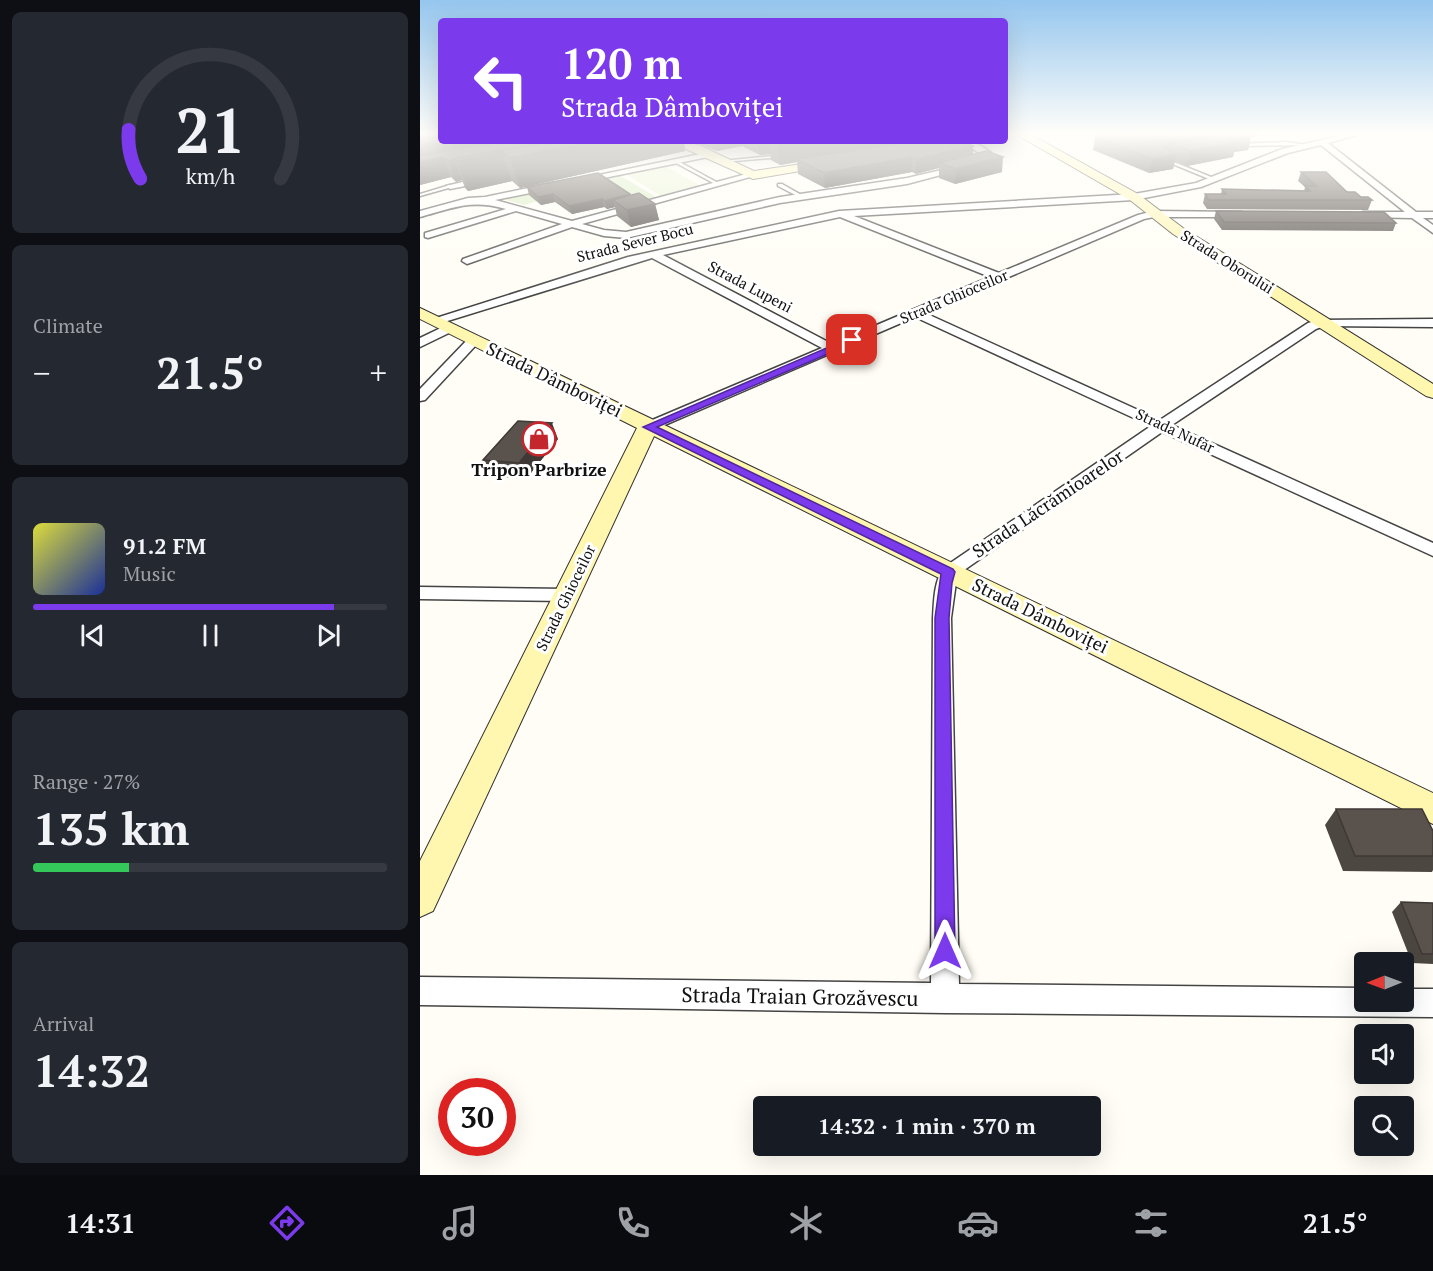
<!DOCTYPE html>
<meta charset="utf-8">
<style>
body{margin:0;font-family:"PT Serif",serif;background:#242831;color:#f1f3f6;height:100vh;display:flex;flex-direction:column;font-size:22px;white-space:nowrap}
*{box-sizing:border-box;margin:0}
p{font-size:20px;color:#9ea1a6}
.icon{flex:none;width:33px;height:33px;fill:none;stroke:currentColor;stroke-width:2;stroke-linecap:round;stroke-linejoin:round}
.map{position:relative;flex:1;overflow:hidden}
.sheet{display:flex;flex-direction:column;gap:12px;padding:12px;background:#0d0f14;width:420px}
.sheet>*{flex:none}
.banner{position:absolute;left:18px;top:18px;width:570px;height:126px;border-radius:6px;box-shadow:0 6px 24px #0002;background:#7c3aed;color:#fff;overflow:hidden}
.needle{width:39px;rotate:269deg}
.tools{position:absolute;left:934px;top:952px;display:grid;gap:12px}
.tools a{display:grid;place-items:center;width:60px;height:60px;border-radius:6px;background:#171b24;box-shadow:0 6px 24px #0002;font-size:30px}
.speed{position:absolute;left:18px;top:1078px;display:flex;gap:12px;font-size:30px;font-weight:700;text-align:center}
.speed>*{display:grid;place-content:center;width:78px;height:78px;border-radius:50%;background:#171b24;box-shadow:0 6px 24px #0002;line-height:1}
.speed .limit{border:9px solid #d22;background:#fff;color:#111}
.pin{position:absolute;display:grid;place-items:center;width:51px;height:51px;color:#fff;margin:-26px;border-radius:12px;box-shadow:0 3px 9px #0006}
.me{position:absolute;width:66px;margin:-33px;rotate:0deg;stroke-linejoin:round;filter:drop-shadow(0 0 4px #0008)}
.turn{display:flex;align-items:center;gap:21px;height:126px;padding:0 24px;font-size:27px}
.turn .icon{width:78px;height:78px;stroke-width:2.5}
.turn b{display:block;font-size:42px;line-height:51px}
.big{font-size:45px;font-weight:700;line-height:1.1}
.sheet .widget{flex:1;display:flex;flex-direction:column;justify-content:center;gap:9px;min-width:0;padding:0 21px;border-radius:9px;background:#242831}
.sheet .dial{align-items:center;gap:0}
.dial svg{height:156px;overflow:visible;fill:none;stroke:#363941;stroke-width:7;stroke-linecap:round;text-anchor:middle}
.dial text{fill:#f1f3f6;stroke:none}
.song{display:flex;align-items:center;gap:18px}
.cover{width:72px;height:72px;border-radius:9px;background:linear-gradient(135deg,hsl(60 70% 55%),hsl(230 70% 35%))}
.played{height:6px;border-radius:3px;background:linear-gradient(90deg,#7c3aed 85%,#363941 85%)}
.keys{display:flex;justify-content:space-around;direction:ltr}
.heat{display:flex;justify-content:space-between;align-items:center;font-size:33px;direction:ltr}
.charge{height:9px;border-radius:4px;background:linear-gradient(90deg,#34c759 27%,#363941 0)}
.trip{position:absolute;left:333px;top:1096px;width:348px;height:60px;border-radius:6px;background:#171b24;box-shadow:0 6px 24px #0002;font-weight:700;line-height:60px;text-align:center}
.dock{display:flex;height:96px;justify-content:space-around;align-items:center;background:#090b0e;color:#9ea1a6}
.dock .icon{width:42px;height:42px}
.dock .on{color:#7c3aed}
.dock b{font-size:27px;color:#f1f3f6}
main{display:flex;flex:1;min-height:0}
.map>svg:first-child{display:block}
.green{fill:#d5ebbd}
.pitch{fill:#e6f2cf}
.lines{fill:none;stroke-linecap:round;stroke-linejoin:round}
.lane-casing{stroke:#444;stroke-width:3}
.street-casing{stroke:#444;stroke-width:3}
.secondary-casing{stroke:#333;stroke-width:2}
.lane{fill:#fff;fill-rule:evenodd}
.street{fill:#fff;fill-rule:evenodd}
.secondary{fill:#fff6b0;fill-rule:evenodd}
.wall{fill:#4d4742}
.shaded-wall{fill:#3f3936}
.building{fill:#5a524d;stroke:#3f3936;stroke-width:1.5}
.route{fill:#7c3aed;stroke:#51269a;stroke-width:1.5}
.labels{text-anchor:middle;stroke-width:6;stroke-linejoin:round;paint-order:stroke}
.far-street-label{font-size:15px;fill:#111;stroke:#fff}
.street-label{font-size:18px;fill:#111;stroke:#fff}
.poi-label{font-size:18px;font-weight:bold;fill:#111;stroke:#fff}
.near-street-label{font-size:21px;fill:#111;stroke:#fff}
</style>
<main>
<section class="sheet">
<div class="widget dial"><svg viewBox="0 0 100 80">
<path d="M14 69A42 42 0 1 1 86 69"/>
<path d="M14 69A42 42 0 0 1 8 44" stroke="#7c3aed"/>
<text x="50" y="56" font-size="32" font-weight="700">21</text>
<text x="50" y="72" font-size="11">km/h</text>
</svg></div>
<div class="widget"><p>Climate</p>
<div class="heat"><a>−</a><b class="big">21.5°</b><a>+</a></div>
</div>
<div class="widget">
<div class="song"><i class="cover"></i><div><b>91.2 FM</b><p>Music</p></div></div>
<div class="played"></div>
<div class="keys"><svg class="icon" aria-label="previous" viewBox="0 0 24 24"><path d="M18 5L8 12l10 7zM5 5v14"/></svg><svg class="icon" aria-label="pause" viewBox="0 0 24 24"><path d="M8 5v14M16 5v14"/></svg><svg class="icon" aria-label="next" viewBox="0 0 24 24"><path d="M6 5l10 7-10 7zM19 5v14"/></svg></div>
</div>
<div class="widget"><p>Range · 27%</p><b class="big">135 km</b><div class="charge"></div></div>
<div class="widget"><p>Arrival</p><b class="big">14:32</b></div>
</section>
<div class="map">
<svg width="1013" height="1175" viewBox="0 0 1013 1175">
<rect width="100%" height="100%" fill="#fffdf5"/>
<path class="green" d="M198,174L239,199L218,205L182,181L104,205L79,198Z"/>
<path class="pitch" d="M247,167L283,187L244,198L206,174Z"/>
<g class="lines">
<g class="lane-casing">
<g id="lane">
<path d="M867,142L887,145L826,146L815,144Z"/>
<path d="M361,155L362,157L304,162L302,161Z"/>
<path d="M744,158L796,179L797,180L794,181L743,160Z"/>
<path d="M254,160H256L300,184L297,185L254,162Z"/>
<path d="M358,184H362L385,197L381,198L358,186Z"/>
<path d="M30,185L32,187L0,196V194Z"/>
</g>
</g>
<g class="street-casing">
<g id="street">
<path d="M932,133H944L908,143L996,212H1013V218H1003L1013,225V233L992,218L940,217L938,215L943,212H985L901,145L868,153L781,187L714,200L434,216L579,273L718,215L734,211L822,212L824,214L819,217H734L724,219L505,313L740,420L888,323L898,320L1013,319V327L904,326L896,329L752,425L1013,543V556L742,432L537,575L531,618L539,984L945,988V1002H984V989H1013V1017L525,1013L0,1005V977L511,983L513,618C514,601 514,583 523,568L731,426L495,317L233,430H223L221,427L223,424L402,348L232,258L21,323H13V319L208,257L419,211L714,194L776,183L862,149ZM420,217L570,277L412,344L243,255Z"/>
<path d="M545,141C555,141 572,151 577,160L487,184L360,203L206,238L184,236L152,227L47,264L42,261L43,259L142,224L96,211L8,238L5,237V233L86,209C51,199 34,208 0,217V211L48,198L65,197L132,183L136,186L135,188L75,200L152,221L330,173L337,175L162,224L184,230L206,232L360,197L487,178L569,159L545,144Z"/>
<path d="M290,152L294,154L293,156L159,183L155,180Z"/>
<path d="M67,176L70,177V181L30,189L26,186Z"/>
<path d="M29,324L33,325V331L0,347V338Z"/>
<path d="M53,337L59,341L57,344L5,400L0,401V389L49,338Z"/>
<path d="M0,587L148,589L154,590L157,595L154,600L148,601L0,599Z"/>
</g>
</g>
<g class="secondary-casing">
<g id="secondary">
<path d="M599,133H608L718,194L763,228L1013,384V398L1006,396L753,234L710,200L599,136Z"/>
<path d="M248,141H265L281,146L334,171L410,160L416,163L410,166L333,179Z"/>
<path d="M536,141H561L556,144L512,151L507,148L512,145Z"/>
<path d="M0,308L1013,793V824L234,436L13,911L0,917V861L217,428L0,319Z"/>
</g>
</g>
<use href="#lane" class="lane"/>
<use href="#street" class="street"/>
<use href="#secondary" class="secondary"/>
</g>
<g class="wall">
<path d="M676,133H851L831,137L828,150L814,152L813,157L767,166L755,161L753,169L729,173L673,150Z"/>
<path d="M21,141H264L265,151L100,188L92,181L48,191L45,188L42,180L36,182L31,177L0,185Z"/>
<path d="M271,141H540L553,146V154L582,172L535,184L519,178V168L496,174L492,172L405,188L378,174L377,162L360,165L351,160L350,154L340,155L322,146L297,151Z"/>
<path d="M881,172L941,197L952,200L948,210L787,209L783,203L785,194H801L802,189L884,191L885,187L878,181Z"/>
<path d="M107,187L210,196L235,204L239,220L211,227L197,216L195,207L187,209L184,207L152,214L135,202L121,205L109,195Z"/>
<path d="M796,211L976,223L973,231L802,230L794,219Z"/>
<path d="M138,439L106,479L71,476L63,460Z"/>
<path d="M916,809L1013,856V870L1012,872L923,871L905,825Z"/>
<path d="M981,902L1013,903V964L992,963L972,912Z"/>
</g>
<g class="shaded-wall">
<path d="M780,133H851L831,137L828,150L814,152L813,157L767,166L770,151L752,144L751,152L746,153L749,138Z"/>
<path d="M21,141H70L74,152L88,141H264L265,151L100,188L90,158L82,152L92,181L48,191L37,161L35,160L42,180L36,182L28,161L23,157L31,177L0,185V145Z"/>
<path d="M295,141H322V146L297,151Z"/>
<path d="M338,141H348L350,154L340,155Z"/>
<path d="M384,141H508L376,159L377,162L360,165L358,145Z"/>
<path d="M553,146V160L519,163V168L496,174V159Z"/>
<path d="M756,154L753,169L729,173L732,159Z"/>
<path d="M492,157V172L405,188L404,173Z"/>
<path d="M583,157L582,172L535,184L536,169Z"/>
<path d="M133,194L135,202L121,205L118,197Z"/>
<path d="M210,194L212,202L193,200L195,207L187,209L185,201Z"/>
<path d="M182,199L184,207L152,214L149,206Z"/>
<path d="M235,204L239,220L211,227L207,210Z"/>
<path d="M132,423L138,439L106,479L99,463Z"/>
</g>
<g class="building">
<path d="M0,133H21V141L0,145Z"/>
<path d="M685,133H719L743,143L744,147L756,154L732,159L675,136L687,134Z"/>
<path d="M736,133H780L749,138Z"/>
<path d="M817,133L831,135L809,140L816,142L770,151L752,144Z"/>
<path d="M84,141H132L28,161L23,157L0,162V156Z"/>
<path d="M133,141H177L90,158L82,152L37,161L34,159Z"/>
<path d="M350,141H384L358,145Z"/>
<path d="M498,141H540L553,146L496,159L492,157L404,173L376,159Z"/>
<path d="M566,151L583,157L536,169L519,163Z"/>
<path d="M881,172H906L927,192H935L941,197H948L952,200H789L785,194H806L802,189L890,191L885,186H896Z"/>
<path d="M178,173L210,194L185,201L182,199L149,206L133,194L118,197L107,187Z"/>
<path d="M219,193L235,204L207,210L193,200Z"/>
<path d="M796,211L964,212L976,223L804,222Z"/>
<path d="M98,421L132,423L99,463L63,460Z"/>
<path d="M916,809H1002L1013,831V856H935Z"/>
<path d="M981,902L1013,903V954H1002Z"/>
</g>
<linearGradient id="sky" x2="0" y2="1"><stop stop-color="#95c6ee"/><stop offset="0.45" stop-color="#fffefa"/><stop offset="1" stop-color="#fffefa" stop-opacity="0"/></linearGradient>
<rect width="1013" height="297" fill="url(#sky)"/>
<path class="route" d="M432,337L437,340L436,342L237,427L533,569L535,572L532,583L529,618L535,951L532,958L525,961L518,958L515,951V618L521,574L223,427Z"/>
<defs>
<g id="shop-ring" transform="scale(1.725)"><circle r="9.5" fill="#fff" stroke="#c4262e" stroke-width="1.5"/><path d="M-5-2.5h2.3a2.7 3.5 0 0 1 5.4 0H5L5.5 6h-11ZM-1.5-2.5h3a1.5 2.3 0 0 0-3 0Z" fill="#c4262e"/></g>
</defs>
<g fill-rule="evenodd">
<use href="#shop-ring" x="119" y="439"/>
</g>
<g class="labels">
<g class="far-street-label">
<text transform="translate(215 243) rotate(-14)" y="5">Strada Sever Bocu</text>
<text transform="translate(807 262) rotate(32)" y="5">Strada Oborului</text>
<text transform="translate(330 287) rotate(28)" y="5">Strada Lupeni</text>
<text transform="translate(534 297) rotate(-23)" y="5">Strada Ghioceilor</text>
<text transform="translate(755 431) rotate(25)" y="5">Strada Nufăr</text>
<text transform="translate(146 598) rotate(-64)" y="5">Strada Ghioceilor</text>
</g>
<g class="street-label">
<text transform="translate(134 380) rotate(26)" y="6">Strada Dâmboviței</text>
<text transform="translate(628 504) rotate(-34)" y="6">Strada Lăcrămioarelor</text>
<text transform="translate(620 616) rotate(26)" y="6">Strada Dâmboviței</text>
</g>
<g class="poi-label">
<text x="119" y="476">Tripon Parbrize</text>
</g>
<g class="near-street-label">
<text transform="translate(380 997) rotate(1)" y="7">Strada Traian Grozăvescu</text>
</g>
</g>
</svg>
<div class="tools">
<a><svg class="needle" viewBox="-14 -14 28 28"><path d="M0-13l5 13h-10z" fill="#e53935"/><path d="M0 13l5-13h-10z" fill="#9ea1a6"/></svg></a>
<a><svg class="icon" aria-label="sound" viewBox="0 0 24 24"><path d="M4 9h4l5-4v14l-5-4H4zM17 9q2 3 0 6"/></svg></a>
<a><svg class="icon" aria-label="search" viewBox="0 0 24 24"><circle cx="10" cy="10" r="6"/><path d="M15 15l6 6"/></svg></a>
</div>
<div class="speed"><div class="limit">30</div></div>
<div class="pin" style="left:432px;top:340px;background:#d93025"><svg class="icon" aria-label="arrive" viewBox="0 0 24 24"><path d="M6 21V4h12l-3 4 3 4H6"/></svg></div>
<svg class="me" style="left:525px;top:951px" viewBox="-20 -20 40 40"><path d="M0-17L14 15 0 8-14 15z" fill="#7c3aed" stroke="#fff" stroke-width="4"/></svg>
<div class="trip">14:32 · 1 min · 370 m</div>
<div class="banner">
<div class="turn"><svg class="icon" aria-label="left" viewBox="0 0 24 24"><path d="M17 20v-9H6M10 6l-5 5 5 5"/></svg><div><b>120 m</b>Strada Dâmboviței</div></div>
</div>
</div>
</main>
<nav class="dock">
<b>14:31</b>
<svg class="icon on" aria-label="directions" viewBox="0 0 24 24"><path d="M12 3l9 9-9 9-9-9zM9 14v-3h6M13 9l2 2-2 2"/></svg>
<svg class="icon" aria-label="music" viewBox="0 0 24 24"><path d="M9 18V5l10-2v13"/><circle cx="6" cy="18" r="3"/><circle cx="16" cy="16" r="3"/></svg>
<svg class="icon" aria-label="phone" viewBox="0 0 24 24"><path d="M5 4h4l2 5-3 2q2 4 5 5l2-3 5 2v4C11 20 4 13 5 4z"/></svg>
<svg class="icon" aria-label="climate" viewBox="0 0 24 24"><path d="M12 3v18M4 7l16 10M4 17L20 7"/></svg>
<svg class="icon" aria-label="car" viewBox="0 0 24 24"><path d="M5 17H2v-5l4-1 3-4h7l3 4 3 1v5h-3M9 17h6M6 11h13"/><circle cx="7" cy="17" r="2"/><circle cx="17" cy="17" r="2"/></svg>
<svg class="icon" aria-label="filters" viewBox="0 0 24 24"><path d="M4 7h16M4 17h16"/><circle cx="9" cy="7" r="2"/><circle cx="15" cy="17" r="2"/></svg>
<b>21.5°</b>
</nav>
